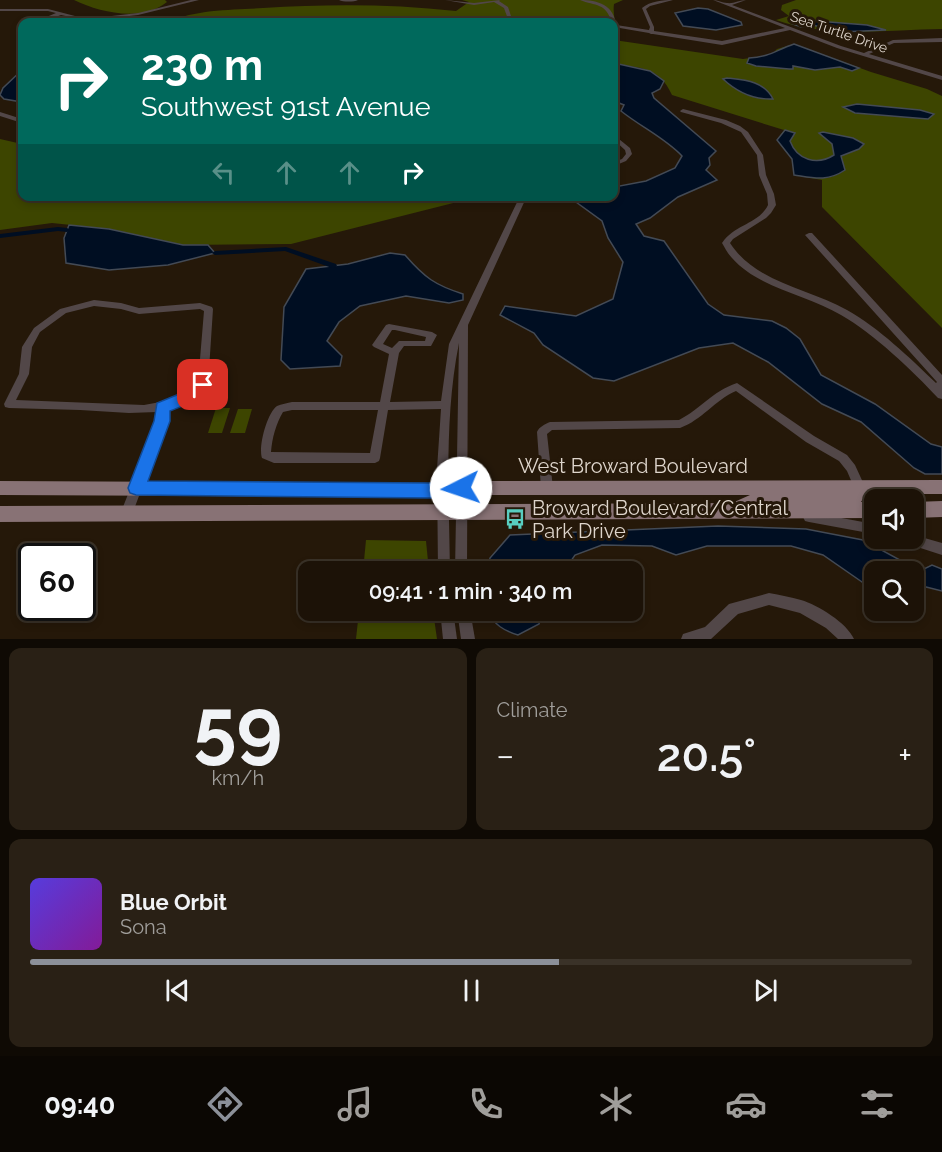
<!DOCTYPE html>
<meta charset="utf-8">
<style>
body{margin:0;font-family:Raleway,sans-serif;background:#292015;color:#f1f3f6;height:100vh;display:flex;flex-direction:column;font-size:22px;white-space:nowrap}
*{box-sizing:border-box;margin:0}
p{font-size:20px;color:#a09e9b}
.icon{flex:none;width:33px;height:33px;fill:none;stroke:currentColor;stroke-width:2;stroke-linecap:round;stroke-linejoin:round}
.map{position:relative;height:639px;overflow:hidden}
.sheet{display:flex;flex-direction:column;gap:9px;padding:9px;background:#0f0a04;flex:1}
.sheet>*{flex:none}
.top-card{position:absolute;left:18px;top:18px;width:600px;height:183px;border-radius:12px;box-shadow:0 3px 9px #0003,0 0 0 2px #3a3228;background:#00695c;color:#fff;overflow:hidden}
.buttons{position:absolute;left:864px;top:489px;display:grid;gap:12px}
.buttons a{display:grid;place-items:center;width:60px;height:60px;border-radius:12px;background:#1c1207;box-shadow:0 3px 9px #0003,0 0 0 2px #3a3228;font-size:30px}
.speed{position:absolute;left:18px;top:543px;display:flex;gap:12px;font-size:30px;font-weight:700;text-align:center}
.speed>*{display:grid;place-content:center;width:78px;height:78px;border-radius:50%;background:#1c1207;box-shadow:0 3px 9px #0003,0 0 0 2px #3a3228;line-height:1}
.speed .limit{border:3px solid #111;border-radius:9px;background:#fff;color:#111}
.pin{position:absolute;display:grid;place-items:center;width:51px;height:51px;color:#fff;margin:-26px;border-radius:12px;box-shadow:0 3px 9px #0006}
.me{position:absolute;width:66px;margin:-33px;rotate:266deg;stroke-linejoin:round;filter:drop-shadow(0 0 4px #0008)}
.turn{display:flex;align-items:center;gap:21px;height:126px;padding:0 24px;font-size:27px}
.turn .icon{width:78px;height:78px;stroke-width:2.5}
.turn b{display:block;font-size:42px;line-height:51px}
.lanes{display:flex;align-items:center;height:57px;padding:0 24px;background:#0003;justify-content:center;gap:30px;direction:ltr}
.lanes .off{opacity:.35}
.big{font-size:45px;font-weight:600;line-height:1.1}
.sheet .tile{flex:1;display:flex;flex-direction:column;justify-content:center;gap:9px;min-width:0;padding:0 21px;border-radius:12px;background:#292015}
.sheet .dial{align-items:center;gap:0}
.dial b{font-size:78px;line-height:1}
.song{display:flex;align-items:center;gap:18px}
.cover{width:72px;height:72px;border-radius:9px;background:linear-gradient(135deg,hsl(250 70% 55%),hsl(290 70% 35%))}
.played{height:6px;border-radius:3px;background:linear-gradient(90deg,#8c9099 60%,#3a3228 60%)}
.keys{display:flex;justify-content:space-around;direction:ltr}
.heat{display:flex;justify-content:space-between;align-items:center;font-size:33px;direction:ltr}
.sheet .tiles{flex:1;display:grid;gap:9px;grid-template-columns:1fr 1fr}
.tile:last-child{grid-column:span 2}
.trip{position:absolute;left:298px;top:561px;width:345px;height:60px;border-radius:12px;background:#1c1207;box-shadow:0 3px 9px #0003,0 0 0 2px #3a3228;font-weight:600;line-height:60px;text-align:center}
.tabs{display:flex;height:96px;justify-content:space-around;align-items:center;background:#0b0703;color:#a09e9b}
.tabs .icon{width:42px;height:42px}
.tabs .current{color:#8c9099}
.tabs b{font-size:27px;color:#f1f3f6}
.map>svg:first-child{display:block}
.green{fill:#3d4500}
.water{fill:#000e22;stroke:#434a55;stroke-width:1.5}
.lines{fill:none;stroke-linecap:round;stroke-linejoin:round}
.canal{fill:#000e22;fill-rule:evenodd}
.street{fill:#524748;fill-rule:evenodd}
.primary{fill:#887275;fill-rule:evenodd}
.route{fill:#1a73e8;stroke:#114b97;stroke-width:1.5}
.labels{text-anchor:middle;stroke-width:6;stroke-linejoin:round;paint-order:stroke}
.far-street-label{font-size:14px;fill:#ded5cc;stroke:#251809}
.near-street-label{font-size:20px;fill:#ded5cc;stroke:#251809}
.near-poi-label{font-size:20px;fill:#ded5cc;stroke:#251809;text-anchor:start}
</style>
<div class="map">
<svg width="942" height="639" viewBox="0 0 942 639">
<rect width="100%" height="100%" fill="#251809"/>
<g class="green">
<path d="M74,0H165L167,2C141,22 101,13 74,0Z"/>
<path d="M462,0H623L614,4C612,18 619,27 614,40L743,59L771,55L777,49L794,44L871,72L927,89L942,96V328L822,207V180L794,175L792,159L777,140L784,130L672,95C659,66 641,69 614,63V22H168C197,9 232,10 263,8C329,4 391,4 456,11L469,2Z"/>
<path d="M796,0H942V29C886,30 828,38 776,20L789,16L781,10L782,5Z"/>
<path d="M0,139L22,144V196L477,197L291,244L183,245L109,229L52,223L0,230Z"/>
<path d="M216,408H230L222,433H208Z"/>
<path d="M238,409H252L245,433H230Z"/>
<path d="M366,540L426,541L429,571H363Z"/>
<path d="M359,611H433L437,639H356Z"/>
</g>
<g class="water">
<path d="M698,8L708,9L741,22L742,25L716,30L683,26L675,13Z"/>
<path d="M804,20L867,25L886,30L839,32L813,25L801,27L793,24Z"/>
<path d="M794,44L859,68L852,71L840,67L815,70L793,66V69H789L756,66L747,63L749,58C770,57 776,50 794,44Z"/>
<path d="M614,63L650,71L664,81L660,89L652,93L654,98L716,151L709,158L710,165L706,170L717,180L678,197L650,218L636,224L644,236L664,241L708,304L724,315L772,321L786,328L800,339L821,375L875,404L931,444L942,447V474H925L914,468L861,422L822,404L768,362L733,343L699,348L614,381L593,378L543,345L534,333L500,315L505,306L576,316L613,299L623,262L608,238L602,221L576,202L579,197L614,196V187L646,181L675,168L682,156C665,138 641,127 621,111L624,105L614,101Z"/>
<path d="M22,70V102L4,99L0,95L3,88Z"/>
<path d="M727,78C745,80 764,81 773,99C753,100 737,92 723,79Z"/>
<path d="M857,104L920,110L934,114L928,119L855,113L843,107Z"/>
<path d="M785,130L795,133L790,141C797,160 817,166 834,155L832,144L819,133L823,132L853,138L864,144L859,149L841,156L845,170C827,182 814,178 794,175L792,159L777,140Z"/>
<path d="M69,225L109,229L183,245H208L215,253L168,265L109,270L66,263L64,238Z"/>
<path d="M390,253L405,255C425,278 435,285 463,294V300L449,303L406,296L360,306L339,322L327,341L342,356L340,366L290,369L281,360L284,307L306,269L348,264Z"/>
<path d="M718,526L806,529L863,540L920,571L932,565L942,569V591L918,585L914,594V572H874V594L862,582L823,555L791,546H707L676,555L652,546L602,545L575,555L564,571H487L490,558L510,535Z"/>
<path d="M489,611V610L543,611L539,624L518,635C505,631 493,625 489,611Z"/>
</g>
<g class="lines">
<g class="canal">
<path d="M58,227L67,228L70,230L67,232L58,231L0,238V234Z"/>
<path d="M286,247L336,264L337,266L334,268H332L285,251L215,255L212,253L215,251Z"/>
</g>
<g class="street">
<path d="M191,0H199L138,15L103,19L75,18L61,15L42,22H37V21L56,13L48,11H0V9H48L75,16L103,17L138,13Z"/>
<path d="M339,0H358C354,2 343,2 339,0Z"/>
<path d="M445,0L474,3L500,0L499,1L508,7L513,22H509L504,8L494,2L474,5Z"/>
<path d="M580,0C598,0 614,5 616,25L649,30L650,27L642,8C650,1 663,0 673,0L650,6L646,9L654,27V31L722,41L785,28L713,0C718,0 722,3 727,3C733,4 740,0 746,0L732,5L841,46L864,53L893,40L942,38V42L894,43L869,54L942,76V80L837,48L790,30L722,45L653,34H651L649,33L614,27V22H611C607,3 595,6 580,0Z"/>
<path d="M683,109L726,120L740,126L748,132L763,155L766,175L774,194L776,205L771,213L766,218L733,239L730,243C756,283 808,288 847,310C879,328 910,358 936,383L937,382L805,235L809,233H812L942,375V399L938,398C912,370 874,334 841,315C808,295 758,288 732,258C728,254 725,248 722,243C735,224 759,224 768,205L767,194L759,175L757,155L741,132L721,123L681,112L680,111Z"/>
<path d="M0,112L22,119V123L0,116Z"/>
<path d="M614,135L630,148L632,154L626,161L614,166V162L622,159L626,154L625,150L614,140Z"/>
<path d="M520,196H527L468,325L467,572H455L459,343C444,418 449,496 450,572H438L437,469L441,409L388,410L380,458L379,461L375,463H274L262,458C258,447 267,413 277,406C281,404 288,403 292,402H380L389,354L374,347L372,345L386,325L389,324L432,332L437,335L431,346H404L399,353L390,402L441,401L449,344ZM392,330H395L426,337L425,341H399L392,348L383,344ZM292,410H378L370,453L271,452C272,438 276,424 283,412Z"/>
<path d="M94,300L121,303L139,308L200,303L212,307L213,309L208,385L192,399L167,409V421L133,512L131,516L127,517L123,516L121,512L157,421V412L129,413L80,410L9,408L5,407L4,404L19,374L22,347L34,328L60,309ZM94,306L121,309L139,314L200,309L204,311L198,383L185,393L171,400L144,405L16,400L29,374L32,347L40,332L66,313Z"/>
<path d="M737,383L814,436L847,455L855,465L866,489L864,492L860,494L856,492L847,471L839,461L806,442L736,391C715,400 702,420 680,428L552,430L547,434L553,488L551,491L547,493L543,491L541,488L537,432C539,427 545,424 550,422L679,420C701,409 711,392 737,383Z"/>
<path d="M809,512L874,524V534L809,522L805,521L803,517L805,513Z"/>
<path d="M914,535L942,543V555L902,542L900,538H914Z"/>
<path d="M769,593C780,595 791,597 801,600C818,605 847,623 854,639H838L826,628L800,613L769,605L738,614L711,639H681L683,634L705,627L729,604Z"/>
<path d="M440,610H453L457,639H443Z"/>
<path d="M457,610H470L475,639H461Z"/>
</g>
<g class="primary">
<path d="M942,480V494H866L861,502H874V518L0,522V506L732,503L750,495H476L443,497L0,495V481L443,483L476,481Z"/>
<path d="M942,501V517L914,518V502Z"/>
</g>
</g>
<path class="route" d="M203,379L208,381L211,385C202,400 185,405 170,411V421L148,481L431,483L461,481L467,483L470,488L467,494L431,498L136,495L130,493L128,488L154,421L157,403L184,392Z"/>
<defs>
<g id="bus-bare" transform="scale(1.62)"><path d="M-5-6H5V4H4V6H2V4H-2V6H-4V4H-5ZM-3.5-4V0h7V-4ZM-3.5 1.2v1.5H-2V1.2ZM2 1.2v1.5H3.5V1.2Z" fill="#58cec0" stroke="#251809" stroke-width="2.5" paint-order="stroke"/></g>
</defs>
<g fill-rule="evenodd">
<use href="#bus-bare" x="515" y="519"/>
</g>
<g class="labels">
<g class="far-street-label">
<text transform="translate(839 32) rotate(19)" y="5">Sea Turtle Drive</text>
</g>
<g class="near-street-label">
<text x="633" y="473">West Broward Boulevard</text>
</g>
<g class="near-poi-label">
<text x="532" y="515">Broward Boulevard/Central<tspan x="532" dy="23">Park Drive</tspan></text>
</g>
</g>
</svg>
<div class="buttons">
<a><svg class="icon" aria-label="sound" viewBox="0 0 24 24"><path d="M4 9h4l5-4v14l-5-4H4zM17 9q2 3 0 6"/></svg></a>
<a><svg class="icon" aria-label="search" viewBox="0 0 24 24"><circle cx="10" cy="10" r="6"/><path d="M15 15l6 6"/></svg></a>
</div>
<div class="speed"><div class="limit">60</div></div>
<div class="pin" style="left:203px;top:385px;background:#d93025"><svg class="icon" aria-label="arrive" viewBox="0 0 24 24"><path d="M6 21V4h12l-3 4 3 4H6"/></svg></div>
<svg class="me" style="left:461px;top:488px" viewBox="-20 -20 40 40"><circle r="19" fill="#fff"/><path d="M0-13L10 11 0 6-10 11z" fill="#1a73e8"/></svg>
<div class="trip">09:41 · 1 min · 340 m</div>
<div class="top-card">
<div class="turn"><svg class="icon" aria-label="right" viewBox="0 0 24 24"><path d="M7 20v-9h11M14 6l5 5-5 5"/></svg><div><b>230 m</b>Southwest 91st Avenue</div></div>
<div class="lanes"><svg class="icon off" aria-label="left" viewBox="0 0 24 24"><path d="M17 20v-9H6M10 6l-5 5 5 5"/></svg><svg class="icon off" aria-label="ahead" viewBox="0 0 24 24"><path d="M12 20V5M6 11l6-6 6 6"/></svg><svg class="icon off" aria-label="ahead" viewBox="0 0 24 24"><path d="M12 20V5M6 11l6-6 6 6"/></svg><svg class="icon" aria-label="right" viewBox="0 0 24 24"><path d="M7 20v-9h11M14 6l5 5-5 5"/></svg></div>
</div>
</div>
<section class="sheet">
<div class="tiles">
<div class="tile dial"><b>59</b><p>km/h</p></div>
<div class="tile"><p>Climate</p>
<div class="heat"><a>−</a><b class="big">20.5°</b><a>+</a></div>
</div>
<div class="tile">
<div class="song"><i class="cover"></i><div><b>Blue Orbit</b><p>Sona</p></div></div>
<div class="played"></div>
<div class="keys"><svg class="icon" aria-label="previous" viewBox="0 0 24 24"><path d="M18 5L8 12l10 7zM5 5v14"/></svg><svg class="icon" aria-label="pause" viewBox="0 0 24 24"><path d="M8 5v14M16 5v14"/></svg><svg class="icon" aria-label="next" viewBox="0 0 24 24"><path d="M6 5l10 7-10 7zM19 5v14"/></svg></div>
</div>
</div>
</section>
<nav class="tabs">
<b>09:40</b>
<svg class="icon current" aria-label="directions" viewBox="0 0 24 24"><path d="M12 3l9 9-9 9-9-9zM9 14v-3h6M13 9l2 2-2 2"/></svg>
<svg class="icon" aria-label="music" viewBox="0 0 24 24"><path d="M9 18V5l10-2v13"/><circle cx="6" cy="18" r="3"/><circle cx="16" cy="16" r="3"/></svg>
<svg class="icon" aria-label="phone" viewBox="0 0 24 24"><path d="M5 4h4l2 5-3 2q2 4 5 5l2-3 5 2v4C11 20 4 13 5 4z"/></svg>
<svg class="icon" aria-label="climate" viewBox="0 0 24 24"><path d="M12 3v18M4 7l16 10M4 17L20 7"/></svg>
<svg class="icon" aria-label="car" viewBox="0 0 24 24"><path d="M5 17H2v-5l4-1 3-4h7l3 4 3 1v5h-3M9 17h6M6 11h13"/><circle cx="7" cy="17" r="2"/><circle cx="17" cy="17" r="2"/></svg>
<svg class="icon" aria-label="filters" viewBox="0 0 24 24"><path d="M4 7h16M4 17h16"/><circle cx="9" cy="7" r="2"/><circle cx="15" cy="17" r="2"/></svg>
</nav>
